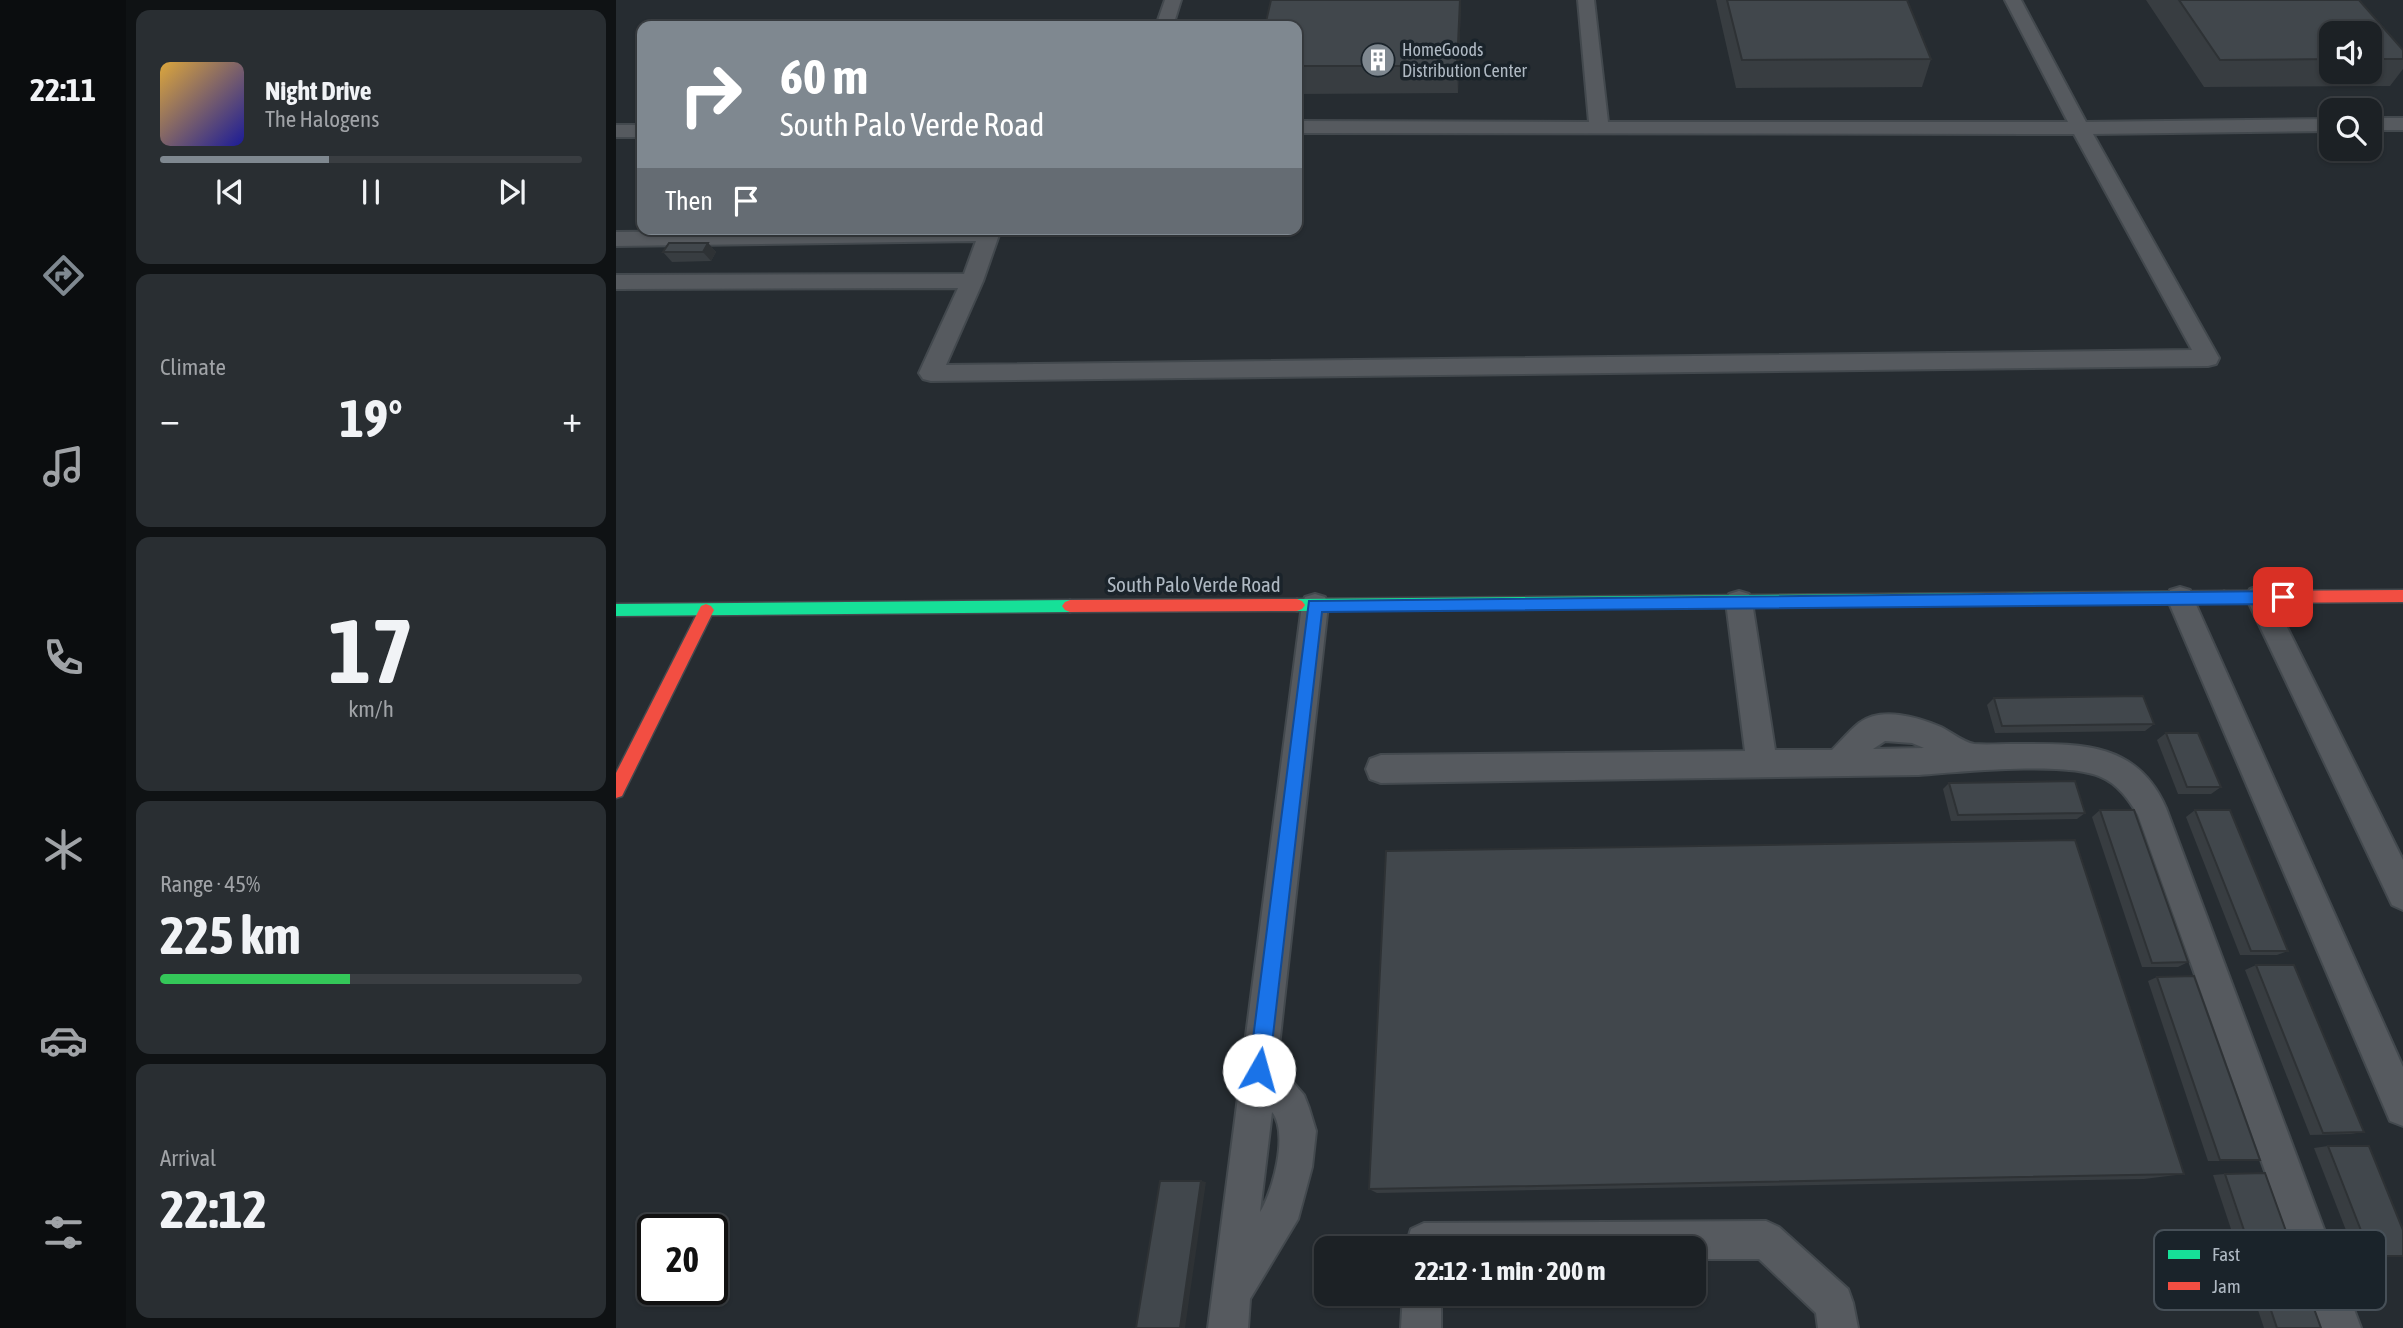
<!DOCTYPE html>
<meta charset="utf-8">
<style>
body{margin:0;font-family:"Asap Condensed",sans-serif;background:#292e32;color:#f1f3f6;height:100vh;display:flex;flex-direction:column;font-size:26px;white-space:nowrap}
*{box-sizing:border-box;margin:0}
p{font-size:23px;color:#a0a3a7}
.icon{flex:none;width:38px;height:38px;fill:none;stroke:currentColor;stroke-width:2;stroke-linecap:round;stroke-linejoin:round}
.map{position:relative;flex:1;overflow:hidden}
.details{display:flex;flex-direction:column;gap:10px;padding:10px;background:#0f1214;width:490px}
.details>*{flex:none}
.banner{position:absolute;left:21px;top:21px;width:665px;height:214px;border-radius:14px;box-shadow:0 2px 5px #0004,0 0 0 2px #3a3e42;background:#7f8890;color:#fff;overflow:hidden}
.controls{position:absolute;left:1703px;top:21px;display:grid;gap:14px}
.controls a{display:grid;place-items:center;width:63px;height:63px;border-radius:14px;background:#1c2125;box-shadow:0 2px 5px #0004,0 0 0 2px #3a3e42;font-size:35px}
.speed{position:absolute;left:21px;top:1214px;display:flex;gap:14px;font-size:35px;font-weight:700;text-align:center}
.speed>*{display:grid;place-content:center;width:91px;height:91px;border-radius:50%;background:#1c2125;box-shadow:0 2px 5px #0004,0 0 0 2px #3a3e42;line-height:1}
.speed .limit{border:4px solid #111;border-radius:10px;background:#fff;color:#111}
.pin{position:absolute;display:grid;place-items:center;width:60px;height:60px;color:#fff;margin:-30px;border-radius:14px;box-shadow:0 4px 10px #0006}
.me{position:absolute;width:77px;margin:-38px;rotate:7deg;stroke-linejoin:round;filter:drop-shadow(0 0 5px #0008)}
.turn{display:flex;align-items:center;gap:24px;height:147px;padding:0 28px;font-size:32px}
.turn .icon{width:91px;height:91px;stroke-width:2.5}
.turn b{display:block;font-size:49px;line-height:60px}
.then{display:flex;align-items:center;height:66px;padding:0 28px;background:#0003;gap:14px;font-size:26px}
.big{font-size:52px;font-weight:700;line-height:1.1}
.details .card{flex:1;display:flex;flex-direction:column;justify-content:center;gap:10px;min-width:0;padding:0 24px;border-radius:14px;background:#292e32}
.details .dial{align-items:center;gap:0}
.dial b{font-size:91px;line-height:1}
.song{display:flex;align-items:center;gap:21px}
.cover{width:84px;height:84px;border-radius:10px;background:linear-gradient(135deg,hsl(40 70% 55%),hsl(240 70% 35%))}
.played{height:7px;border-radius:4px;background:linear-gradient(90deg,#7f8890 40%,#3a3e42 40%)}
.keys{display:flex;justify-content:space-around;direction:ltr}
.heat{display:flex;justify-content:space-between;align-items:center;font-size:38px;direction:ltr}
.charge{height:10px;border-radius:5px;background:linear-gradient(90deg,#34c759 45%,#3a3e42 0)}
.trip{position:absolute;left:698px;top:1236px;width:392px;height:70px;border-radius:14px;background:#1c2125;box-shadow:0 2px 5px #0004,0 0 0 2px #3a3e42;font-weight:700;line-height:70px;text-align:center}
main{display:flex;flex:1;min-height:0}
.menu{display:flex;flex-direction:column;width:126px;justify-content:space-around;align-items:center;background:#0b0d0f;color:#a0a3a7}
.menu .icon{width:49px;height:49px}
.menu .active{color:#7f8890}
.menu b{font-size:32px;color:#f1f3f6}
.map>svg:first-child{display:block}
.lines{fill:none;stroke-linecap:round;stroke-linejoin:round}
.lane-casing{stroke:#43494e;stroke-width:4}
.fast-casing{stroke:#43494e;stroke-width:3}
.jam-casing{stroke:#43494e;stroke-width:3}
.lane{fill:#565a5f;fill-rule:evenodd}
.fast{fill:#16e098;fill-rule:evenodd}
.jam{fill:#f24e42;fill-rule:evenodd}
.wall{fill:#383d41;fill-rule:evenodd}
.shaded-wall{fill:#2e3235}
.building{fill:#41474c;stroke:#2e3235;stroke-width:2}
.route{fill:#1a73e8;stroke:#114b97;stroke-width:2}
.labels{text-anchor:middle;stroke-width:7;stroke-linejoin:round;paint-order:stroke}
.far-poi-label{font-size:18px;fill:#afb9c3;stroke:#1a232a;text-anchor:start}
.street-label{font-size:21px;fill:#afb9c3;stroke:#1a232a}
.key{fill:#1a232a;stroke:#475058;stroke-width:2}
.key-label{font-size:19px;fill:#afb9c3}
</style>
<main>
<nav class="menu">
<b>22:11</b>
<svg class="icon active" aria-label="directions" viewBox="0 0 24 24"><path d="M12 3l9 9-9 9-9-9zM9 14v-3h6M13 9l2 2-2 2"/></svg>
<svg class="icon" aria-label="music" viewBox="0 0 24 24"><path d="M9 18V5l10-2v13"/><circle cx="6" cy="18" r="3"/><circle cx="16" cy="16" r="3"/></svg>
<svg class="icon" aria-label="phone" viewBox="0 0 24 24"><path d="M5 4h4l2 5-3 2q2 4 5 5l2-3 5 2v4C11 20 4 13 5 4z"/></svg>
<svg class="icon" aria-label="climate" viewBox="0 0 24 24"><path d="M12 3v18M4 7l16 10M4 17L20 7"/></svg>
<svg class="icon" aria-label="car" viewBox="0 0 24 24"><path d="M5 17H2v-5l4-1 3-4h7l3 4 3 1v5h-3M9 17h6M6 11h13"/><circle cx="7" cy="17" r="2"/><circle cx="17" cy="17" r="2"/></svg>
<svg class="icon" aria-label="filters" viewBox="0 0 24 24"><path d="M4 7h16M4 17h16"/><circle cx="9" cy="7" r="2"/><circle cx="15" cy="17" r="2"/></svg>
</nav>
<section class="details">
<div class="card">
<div class="song"><i class="cover"></i><div><b>Night Drive</b><p>The Halogens</p></div></div>
<div class="played"></div>
<div class="keys"><svg class="icon" aria-label="previous" viewBox="0 0 24 24"><path d="M18 5L8 12l10 7zM5 5v14"/></svg><svg class="icon" aria-label="pause" viewBox="0 0 24 24"><path d="M8 5v14M16 5v14"/></svg><svg class="icon" aria-label="next" viewBox="0 0 24 24"><path d="M6 5l10 7-10 7zM19 5v14"/></svg></div>
</div>
<div class="card"><p>Climate</p>
<div class="heat"><a>−</a><b class="big">19°</b><a>+</a></div>
</div>
<div class="card dial"><b>17</b><p>km/h</p></div>
<div class="card"><p>Range · 45%</p><b class="big">225 km</b><div class="charge"></div></div>
<div class="card"><p>Arrival</p><b class="big">22:12</b></div>
</section>
<div class="map">
<svg width="1787" height="1328" viewBox="0 0 1787 1328">
<rect width="100%" height="100%" fill="#262c31"/>
<g class="lines">
<g class="lane-casing">
<g id="lane">
<path d="M549,0H565L557,26H540Z"/>
<path d="M962,0H978L992,122H1452L1389,0H1405L1470,122L1715,119V131L1477,134L1603,358L1600,364L1592,366L315,381L307,379L303,373L342,288L0,289V275L348,274L360,241L0,246V232L385,229L367,281L330,365L1576,350L1458,134L681,133V121L973,122Z"/>
<rect x="1754" y="118" width="33" height="12"/>
<rect x="0" y="125" width="26" height="12"/>
<path d="M1643,586L1652,589L1787,860V910L1776,905L1630,597L1634,589Z"/>
<path d="M1564,587L1574,590L1577,598L1787,1067V1126L1774,1121L1551,598L1554,590Z"/>
<path d="M1123,591L1133,594L1136,602L1159,750H1216C1225,741 1233,731 1243,723C1265,706 1302,717 1325,727C1335,732 1347,742 1358,744C1370,745 1384,744 1396,744C1460,744 1520,739 1550,808L1745,1328H1705L1522,815C1513,800 1502,784 1485,777C1451,761 1343,772 1303,775L765,783L754,779L750,769L754,759L765,755L1129,751L1110,602L1113,594ZM1269,741L1296,743L1308,748L1257,749Z"/>
<path d="M699,594L709,597L712,605L661,1064L688,1095L693,1108L700,1131L696,1167L682,1219L634,1299L632,1328H592L686,605L689,597ZM656,1112C673,1133 657,1191 644,1212Z"/>
<path d="M1150,1221L1163,1227L1232,1289L1237,1303L1242,1328H1202L1200,1313L1143,1259H1078V1248H789L795,1229L808,1223Z"/>
<path d="M787,1293H825V1328H785Z"/>
</g>
</g>
<g class="fast-casing">
<g id="fast">
<path d="M1608,591L1613,593L1616,597L1613,601L1608,603L681,611L676,609L673,605L676,601L681,599Z"/>
<path d="M454,600L459,602L462,606L459,610L454,612L0,616V604Z"/>
</g>
</g>
<g class="jam-casing">
<g id="jam">
<path d="M1787,590V602L1608,603L1603,601L1600,597L1603,593L1608,591Z"/>
<path d="M681,599L686,601L689,605L686,609L681,611L454,612L449,610L446,606L449,602L454,600Z"/>
<path d="M90,604L95,606L98,610L6,796L0,798V773L85,606Z"/>
</g>
</g>
<use href="#lane" class="lane"/>
<use href="#fast" class="fast"/>
<use href="#jam" class="jam"/>
</g>
<g class="wall">
<path d="M655,0H845L842,93L681,94V26Z"/>
<path d="M1100,0H1291L1315,59L1306,87L1120,88Z"/>
<path d="M1530,0H1743L1787,50V69L1774,86L1588,87ZM1715,33H1754V72H1715Z"/>
<path d="M92,243L100,252L95,261L56,262L47,252Z"/>
<path d="M1378,698L1538,724L1529,731L1379,733L1371,705Z"/>
<path d="M1550,733L1605,787L1595,794H1562L1541,740Z"/>
<path d="M1333,783L1469,813L1461,819L1335,821L1327,789Z"/>
<path d="M1484,810L1572,962L1562,967H1526L1476,817Z"/>
<path d="M1579,810L1672,951L1661,955H1624L1570,817Z"/>
<path d="M1640,965L1748,1132L1734,1134L1694,1135L1629,970Z"/>
<path d="M1541,977L1644,1160L1631,1161H1592L1532,981Z"/>
<path d="M1712,1146L1787,1256H1740L1698,1148Z"/>
<path d="M1568,1174L1528,1179L761,1193L753,1189Z"/>
<path d="M1609,1174L1705,1328H1648L1597,1175Z"/>
</g>
<g class="shaded-wall">
<path d="M844,0H845L842,93L841,66Z"/>
<path d="M92,243L100,252L95,261L87,252Z"/>
<path d="M585,1181L590,1182L569,1328H564Z"/>
</g>
<g class="building">
<path d="M655,0H844L841,66H681V26H649Z"/>
<path d="M1111,0H1291L1315,59L1126,60Z"/>
<path d="M1563,0H1743L1787,50V59H1754V33H1715V59L1604,60Z"/>
<path d="M53,243H92L87,252H47Z"/>
<path d="M1527,696L1538,724L1386,726L1378,698Z"/>
<path d="M1550,733H1582L1605,787H1571Z"/>
<path d="M1459,781L1469,813L1342,815L1333,783Z"/>
<path d="M1484,810H1518L1572,962L1536,963Z"/>
<path d="M1579,810H1614L1672,951H1635Z"/>
<path d="M1459,840L1568,1174L753,1189L770,851Z"/>
<path d="M1640,965H1678L1748,1132L1707,1133Z"/>
<path d="M1578,976L1644,1160H1604L1541,977Z"/>
<path d="M1712,1146H1753L1787,1230V1256H1755Z"/>
<path d="M1649,1173L1705,1328H1661L1609,1174Z"/>
<path d="M544,1181H585L564,1328H520Z"/>
</g>
<path class="route" d="M1667,591L1675,597L1667,604L706,612L653,1070L650,1077L643,1080L636,1077L633,1070L693,601Z"/>
<defs>
<g id="building-disc" transform="scale(1.75)"><circle r="9.5" fill="#7f8890" stroke="#1a232a"/><path d="M-4-6H4V6H1V3H-1V6H-4ZM-2.5-4.3h1.7v1.8h-1.7ZM.8-4.3h1.7v1.8H.8ZM-2.5-1h1.7V.8h-1.7ZM.8-1h1.7V.8H.8Z" fill="#fff"/></g>
</defs>
<g fill-rule="evenodd">
<use href="#building-disc" x="762" y="60"/>
</g>
<g class="labels">
<g class="far-poi-label">
<text x="786" y="56">HomeGoods<tspan x="786" dy="21">Distribution Center</tspan></text>
</g>
<g class="street-label">
<text x="578" y="592">South Palo Verde Road</text>
</g>
</g>
<rect x="1538" y="1230" width="232" height="80" rx="10" class="key"/>
<rect x="1552" y="1250" width="32" height="9" fill="#16e098"/>
<rect x="1552" y="1282" width="32" height="8" fill="#f24e42"/>
<g class="key-label">
<text x="1596" y="1261">Fast</text>
<text x="1596" y="1293">Jam</text>
</g>
</svg>
<div class="controls">
<a><svg class="icon" aria-label="sound" viewBox="0 0 24 24"><path d="M4 9h4l5-4v14l-5-4H4zM17 9q2 3 0 6"/></svg></a>
<a><svg class="icon" aria-label="search" viewBox="0 0 24 24"><circle cx="10" cy="10" r="6"/><path d="M15 15l6 6"/></svg></a>
</div>
<div class="speed"><div class="limit">20</div></div>
<div class="pin" style="left:1667px;top:597px;background:#d93025"><svg class="icon" aria-label="arrive" viewBox="0 0 24 24"><path d="M6 21V4h12l-3 4 3 4H6"/></svg></div>
<svg class="me" style="left:643px;top:1070px" viewBox="-20 -20 40 40"><circle r="19" fill="#fff"/><path d="M0-13L10 11 0 6-10 11z" fill="#1a73e8"/></svg>
<div class="trip">22:12 · 1 min · 200 m</div>
<div class="banner">
<div class="turn"><svg class="icon" aria-label="right" viewBox="0 0 24 24"><path d="M7 20v-9h11M14 6l5 5-5 5"/></svg><div><b>60 m</b>South Palo Verde Road</div></div>
<div class="then">Then<svg class="icon" aria-label="arrive" viewBox="0 0 24 24"><path d="M6 21V4h12l-3 4 3 4H6"/></svg></div>
</div>
</div>
</main>
